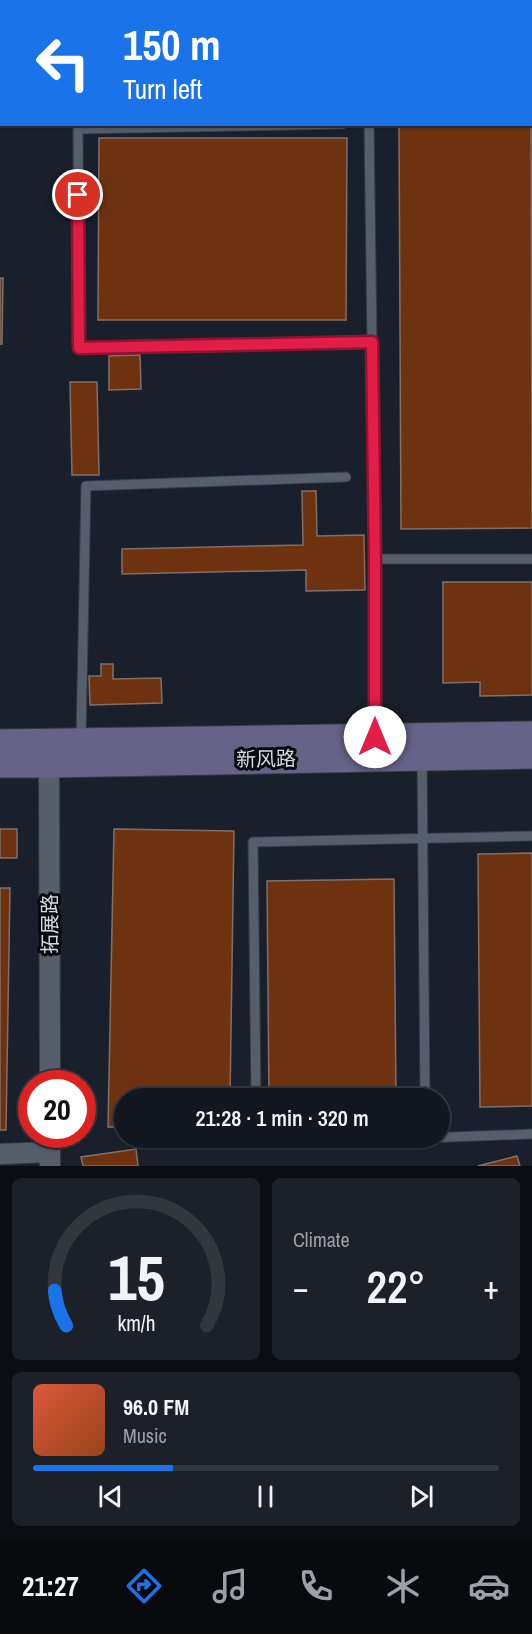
<!DOCTYPE html>
<meta charset="utf-8">
<style>
body{margin:0;font-family:"Archivo Narrow","Noto Sans SC",sans-serif;background:#1c2129;color:#f1f3f6;height:100vh;display:flex;flex-direction:column;font-size:22px;white-space:nowrap}
*{box-sizing:border-box;margin:0}
p{font-size:20px;color:#9da0a5}
.icon{flex:none;width:33px;height:33px;fill:none;stroke:currentColor;stroke-width:2;stroke-linecap:round;stroke-linejoin:round}
.map{position:relative;height:1166px;overflow:hidden}
.panel{display:flex;flex-direction:column;gap:12px;padding:12px;background:#0a0d12;flex:1}
.panel>*{flex:none}
.hud{position:absolute;left:0px;top:0px;width:532px;height:126px;box-shadow:0 2px 4px #0004,0 0 0 2px #32373e;background:#1a73e8;color:#fff;overflow:hidden}
.speed{position:absolute;left:18px;top:1070px;display:flex;gap:12px;font-size:30px;font-weight:700;text-align:center}
.speed>*{display:grid;place-content:center;width:78px;height:78px;border-radius:50%;background:#131820;box-shadow:0 2px 4px #0004,0 0 0 2px #32373e;line-height:1}
.speed .limit{border:9px solid #d22;background:#fff;color:#111}
.pin{position:absolute;display:grid;place-items:center;width:51px;height:51px;color:#fff;margin:-26px;border:3px solid #fff;border-radius:50%;box-shadow:0 2px 6px #0007}
.me{position:absolute;width:66px;margin:-33px;rotate:0deg;stroke-linejoin:round;filter:drop-shadow(0 0 4px #0008)}
.turn{display:flex;align-items:center;gap:21px;height:126px;padding:0 24px;font-size:27px}
.turn .icon{width:78px;height:78px;stroke-width:2.5}
.turn b{display:block;font-size:42px;line-height:51px}
.big{font-size:45px;font-weight:600;line-height:1.1}
.panel .widget{flex:1;display:flex;flex-direction:column;justify-content:center;gap:9px;min-width:0;padding:0 21px;border-radius:9px;background:#1c2129}
.panel .dial{align-items:center;gap:0}
.dial svg{height:156px;overflow:visible;fill:none;stroke:#32373e;stroke-width:7;stroke-linecap:round;text-anchor:middle}
.dial text{fill:#f1f3f6;stroke:none}
.song{display:flex;align-items:center;gap:18px}
.cover{width:72px;height:72px;border-radius:9px;background:linear-gradient(135deg,hsl(10 70% 55%),hsl(20 70% 35%))}
.played{height:6px;border-radius:3px;background:linear-gradient(90deg,#1a73e8 30%,#32373e 30%)}
.keys{display:flex;justify-content:space-around;direction:ltr}
.heat{display:flex;justify-content:space-between;align-items:center;font-size:33px;direction:ltr}
.panel .tiles{flex:1;display:grid;gap:12px;grid-template-columns:1fr 1fr}
.widget:last-child{grid-column:span 2}
.trip{position:absolute;left:114px;top:1088px;width:336px;height:60px;border-radius:30px;background:#131820;box-shadow:0 2px 4px #0004,0 0 0 2px #32373e;font-weight:600;line-height:60px;text-align:center}
.tabs{display:flex;height:96px;justify-content:space-around;align-items:center;background:#080a0d;color:#9da0a5}
.tabs .icon{width:42px;height:42px}
.tabs .active{color:#1a73e8}
.tabs b{font-size:27px;color:#f1f3f6}
.map>svg:first-child{display:block}
.building{fill:#6e3211;stroke:#807069;stroke-width:1.5}
.lines{fill:none;stroke-linecap:round;stroke-linejoin:round}
.lane-casing{stroke:#363c45;stroke-width:11}
.street-casing{stroke:#363c45;stroke-width:22}
.secondary-casing{stroke:#363c45;stroke-width:29}
.lane{stroke:#555e6b;stroke-width:9}
.street{stroke:#555e6b;stroke-width:20}
.secondary{stroke:#676288;stroke-width:27}
.rail-casing{stroke:#7f848d;stroke-width:7}
.rail{stroke:#070a0e;stroke-width:4.5;stroke-dasharray:14;stroke-linecap:butt}
.route-casing{stroke:#92132f;stroke-width:15}
.route{stroke:#e11d48;stroke-width:10}
.labels{text-anchor:middle;stroke-width:6;stroke-linejoin:round;paint-order:stroke}
.street-label{font-size:20px;fill:#d6dbe2;stroke:#070a0e}
</style>
<div class="map">
<svg width="532" height="1166" viewBox="0 0 532 1166">
<rect width="100%" height="100%" fill="#19202b"/>
<g class="building">
<path d="M531,100L532,528L401,529L399,124H531Z"/>
<path d="M99,138H347L346,320H98Z"/>
<path d="M0,278H3L2,344H0Z"/>
<path d="M140,355L141,389L109,390V356Z"/>
<path d="M70,382H97L99,475H72Z"/>
<path d="M302,491H316L317,536L364,535L365,590L306,591V570L122,574V549L303,545Z"/>
<path d="M443,582H532V695L480,696V682L443,683Z"/>
<path d="M101,664H113V679L161,678L162,703L90,705L89,676H101Z"/>
<rect x="0" y="829" width="17" height="29"/>
<path d="M114,829L234,831L230,1098H124V1127H108Z"/>
<path d="M532,853V1106L480,1107L478,854Z"/>
<path d="M394,879L396,1098H269L267,881Z"/>
<path d="M0,888H10L6,1130H0Z"/>
<path d="M136,1149L138,1166H83L81,1157Z"/>
<path d="M517,1156L520,1166H478Z"/>
</g>
<g class="lines">
<g class="lane-casing">
<g id="lane">
<path d="M531,89H532"/>
<path d="M343,124L78,129L79,348L372,342"/>
<path d="M369,124L375,559V735"/>
<path d="M375,559H532"/>
<path d="M81,739L86,486L346,477"/>
<path d="M422,759L425,1098"/>
<path d="M256,1098L253,842L532,836"/>
<path d="M256,1137V1140L425,1138L532,1134"/>
</g>
</g>
<g class="street-casing">
<g id="street">
<path d="M49,764L50,1083"/>
<path d="M50,1134V1166"/>
<path d="M0,1154L50,1152"/>
</g>
</g>
<g class="secondary-casing">
<g id="secondary">
<path d="M0,743L532,735"/>
<path d="M0,764H49L532,755"/>
</g>
</g>
<use href="#lane" class="lane"/>
<use href="#street" class="street"/>
<use href="#secondary" class="secondary"/>
<g class="rail-casing">
<g id="rail">
<path d="M216,2L252,0"/>
<path d="M0,10H2"/>
</g>
</g>
<use href="#rail" class="rail"/>
</g>
<g class="lines">
<g class="route-casing">
<path id="route" d="M78,195L79,348L372,342L375,559V737"/>
</g>
<use href="#route" class="route"/>
</g>
<g class="labels">
<g class="street-label">
<text transform="translate(266 759) rotate(-1)" y="7">新风路</text>
<text transform="translate(50 924) rotate(-90)" y="7">拓展路</text>
</g>
</g>
</svg>
<div class="speed"><div class="limit">20</div></div>
<div class="pin" style="left:78px;top:195px;background:#d93025"><svg class="icon" aria-label="arrive" viewBox="0 0 24 24"><path d="M6 21V4h12l-3 4 3 4H6"/></svg></div>
<svg class="me" style="left:375px;top:737px" viewBox="-20 -20 40 40"><circle r="19" fill="#fff"/><path d="M0-13L10 11 0 6-10 11z" fill="#e11d48"/></svg>
<div class="trip">21:28 · 1 min · 320 m</div>
<div class="hud">
<div class="turn"><svg class="icon" aria-label="left" viewBox="0 0 24 24"><path d="M17 20v-9H6M10 6l-5 5 5 5"/></svg><div><b>150 m</b>Turn left</div></div>
</div>
</div>
<section class="panel">
<div class="tiles">
<div class="widget dial"><svg viewBox="0 0 100 80">
<path d="M14 69A42 42 0 1 1 86 69"/>
<path d="M14 69A42 42 0 0 1 8 51" stroke="#1a73e8"/>
<text x="50" y="56" font-size="32" font-weight="700">15</text>
<text x="50" y="72" font-size="11">km/h</text>
</svg></div>
<div class="widget"><p>Climate</p>
<div class="heat"><a>−</a><b class="big">22°</b><a>+</a></div>
</div>
<div class="widget">
<div class="song"><i class="cover"></i><div><b>96.0 FM</b><p>Music</p></div></div>
<div class="played"></div>
<div class="keys"><svg class="icon" aria-label="previous" viewBox="0 0 24 24"><path d="M18 5L8 12l10 7zM5 5v14"/></svg><svg class="icon" aria-label="pause" viewBox="0 0 24 24"><path d="M8 5v14M16 5v14"/></svg><svg class="icon" aria-label="next" viewBox="0 0 24 24"><path d="M6 5l10 7-10 7zM19 5v14"/></svg></div>
</div>
</div>
</section>
<nav class="tabs">
<b>21:27</b>
<svg class="icon active" aria-label="directions" viewBox="0 0 24 24"><path d="M12 3l9 9-9 9-9-9zM9 14v-3h6M13 9l2 2-2 2"/></svg>
<svg class="icon" aria-label="music" viewBox="0 0 24 24"><path d="M9 18V5l10-2v13"/><circle cx="6" cy="18" r="3"/><circle cx="16" cy="16" r="3"/></svg>
<svg class="icon" aria-label="phone" viewBox="0 0 24 24"><path d="M5 4h4l2 5-3 2q2 4 5 5l2-3 5 2v4C11 20 4 13 5 4z"/></svg>
<svg class="icon" aria-label="climate" viewBox="0 0 24 24"><path d="M12 3v18M4 7l16 10M4 17L20 7"/></svg>
<svg class="icon" aria-label="car" viewBox="0 0 24 24"><path d="M5 17H2v-5l4-1 3-4h7l3 4 3 1v5h-3M9 17h6M6 11h13"/><circle cx="7" cy="17" r="2"/><circle cx="17" cy="17" r="2"/></svg>
</nav>
